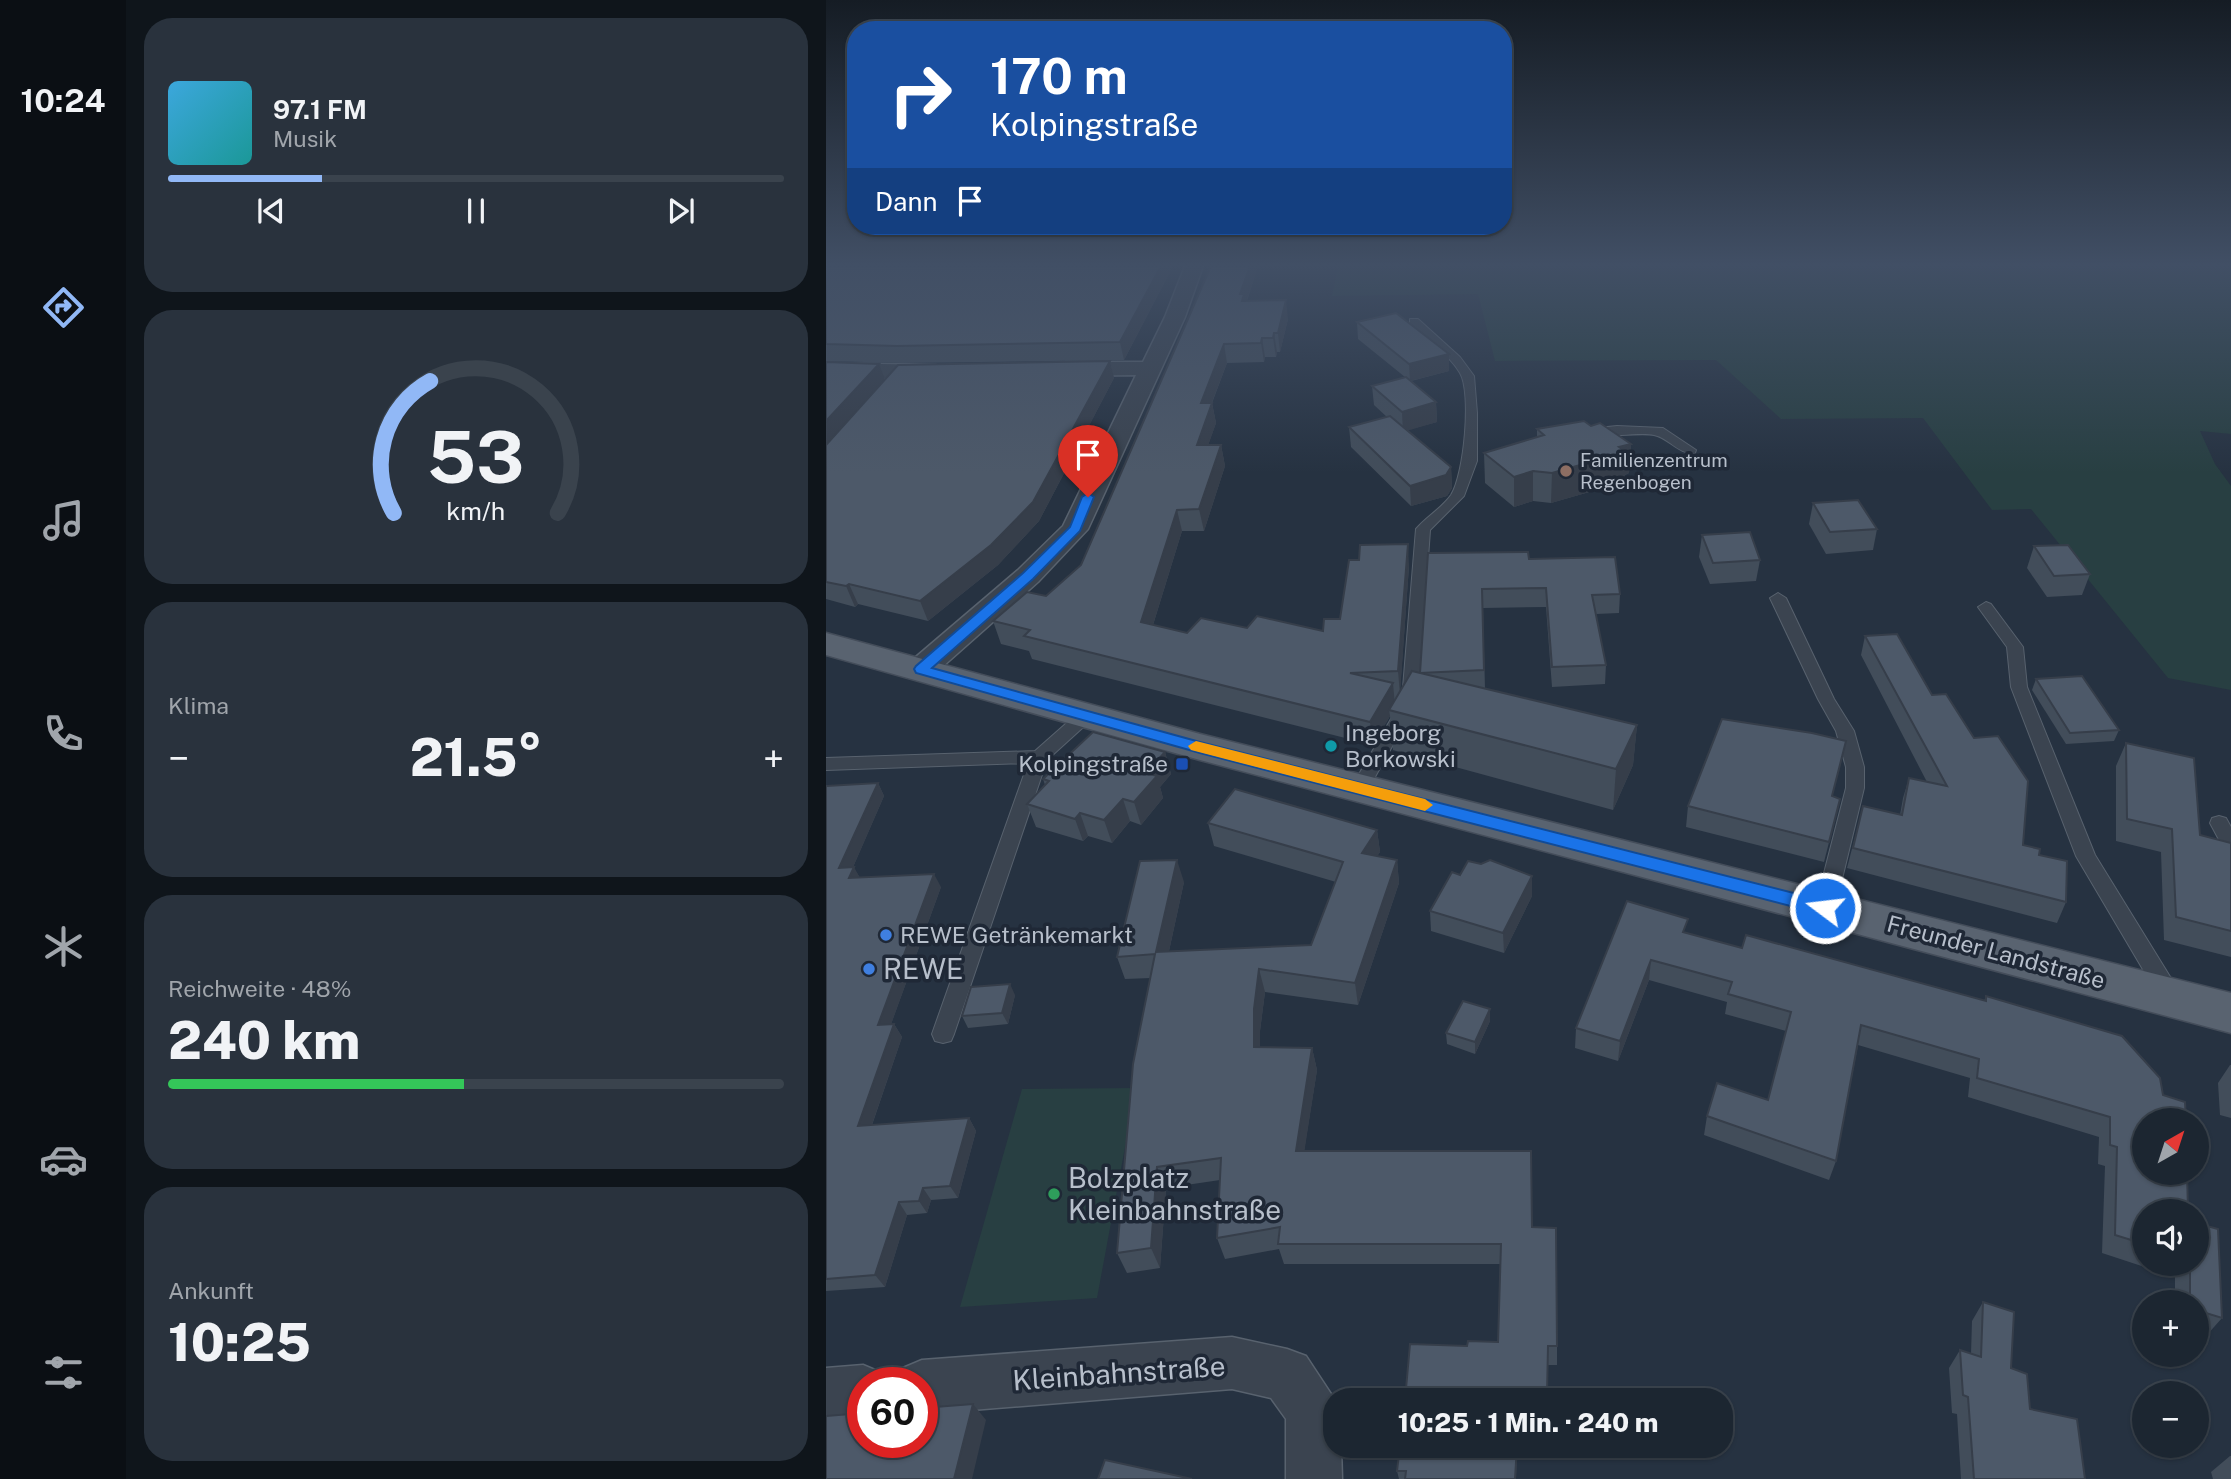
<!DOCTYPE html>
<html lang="de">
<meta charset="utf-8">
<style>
body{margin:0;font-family:"Public Sans",sans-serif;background:#29323d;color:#f1f3f6;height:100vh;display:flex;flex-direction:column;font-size:26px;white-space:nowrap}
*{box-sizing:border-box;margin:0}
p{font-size:23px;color:#a0a5ab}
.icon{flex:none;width:38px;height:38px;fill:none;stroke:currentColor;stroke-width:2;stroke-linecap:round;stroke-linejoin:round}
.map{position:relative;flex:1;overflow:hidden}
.drawer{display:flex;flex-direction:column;gap:18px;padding:18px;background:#0f151b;width:700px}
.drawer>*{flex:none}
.top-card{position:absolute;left:21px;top:21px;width:665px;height:214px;border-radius:28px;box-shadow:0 2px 5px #0004,0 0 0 2px #3a434d;background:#1a4fa0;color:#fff;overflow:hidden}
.needle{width:46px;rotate:39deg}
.buttons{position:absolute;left:1306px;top:1108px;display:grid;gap:14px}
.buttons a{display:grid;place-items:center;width:77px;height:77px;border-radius:50%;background:#1c2631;box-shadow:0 2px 5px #0004,0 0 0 2px #3a434d;font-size:35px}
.speed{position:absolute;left:21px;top:1367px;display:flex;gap:14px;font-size:35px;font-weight:700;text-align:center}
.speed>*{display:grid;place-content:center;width:91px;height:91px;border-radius:50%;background:#1c2631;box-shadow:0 2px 5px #0004,0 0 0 2px #3a434d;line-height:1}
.speed .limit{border:10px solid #d22;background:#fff;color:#111}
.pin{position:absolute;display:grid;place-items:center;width:60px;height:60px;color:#fff;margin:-72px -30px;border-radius:50% 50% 50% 0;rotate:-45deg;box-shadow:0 0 7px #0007}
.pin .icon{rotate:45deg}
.me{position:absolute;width:77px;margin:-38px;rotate:285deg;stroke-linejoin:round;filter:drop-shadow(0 0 5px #0008)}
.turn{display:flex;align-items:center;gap:24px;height:147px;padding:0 28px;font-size:32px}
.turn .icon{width:91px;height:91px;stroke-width:2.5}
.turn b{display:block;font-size:49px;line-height:60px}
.then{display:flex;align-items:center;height:66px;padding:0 28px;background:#0003;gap:14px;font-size:26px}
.big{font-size:52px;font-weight:800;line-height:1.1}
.drawer .card{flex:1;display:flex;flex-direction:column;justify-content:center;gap:10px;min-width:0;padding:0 24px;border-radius:28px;background:#29323d}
.drawer .dial{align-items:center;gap:0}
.dial svg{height:182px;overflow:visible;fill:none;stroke:#3a434d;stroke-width:7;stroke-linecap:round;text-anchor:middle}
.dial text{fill:#f1f3f6;stroke:none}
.song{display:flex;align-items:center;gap:21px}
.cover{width:84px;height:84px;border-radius:10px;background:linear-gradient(135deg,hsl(200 70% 55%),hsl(180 70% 35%))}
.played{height:7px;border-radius:4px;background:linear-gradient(90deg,#91b8f6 25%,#3a434d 25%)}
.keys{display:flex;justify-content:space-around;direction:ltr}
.heat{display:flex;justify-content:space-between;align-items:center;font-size:38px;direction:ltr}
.charge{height:10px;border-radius:5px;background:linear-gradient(90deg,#34c759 48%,#3a434d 0)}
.trip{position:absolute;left:497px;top:1388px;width:410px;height:70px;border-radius:28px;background:#1c2631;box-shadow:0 2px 5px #0004,0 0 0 2px #3a434d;font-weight:800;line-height:70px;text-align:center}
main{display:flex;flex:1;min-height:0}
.menu{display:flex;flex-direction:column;width:126px;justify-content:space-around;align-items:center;background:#0b0f14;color:#a0a5ab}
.menu .icon{width:49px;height:49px}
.menu .current{color:#91b8f6}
.menu b{font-size:32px;color:#f1f3f6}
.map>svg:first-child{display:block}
.green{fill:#283f42}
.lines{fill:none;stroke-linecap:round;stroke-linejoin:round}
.lane-casing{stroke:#58626e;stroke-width:2}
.street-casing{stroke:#58626e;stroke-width:3}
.primary-casing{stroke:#444d5a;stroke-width:3}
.lane{fill:#3b4450;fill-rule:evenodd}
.street{fill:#3b4450;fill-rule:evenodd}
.primary{fill:#596370;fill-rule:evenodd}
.wall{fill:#424d5a}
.shaded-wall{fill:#363e4a}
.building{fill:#4d5969;stroke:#363e4a;stroke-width:2}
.route{fill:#1a73e8;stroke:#114b97;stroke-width:2}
.slow{fill:#f59e0b}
.education-dot{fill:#8d6e63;stroke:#1f2836;stroke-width:2.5}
.culture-dot{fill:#0f9aa8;stroke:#1f2836;stroke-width:2.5}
.transit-dot{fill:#1a4fb4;stroke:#1f2836;stroke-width:2.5}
.shop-dot{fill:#3f7fe0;stroke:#1f2836;stroke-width:2.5}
.leisure-dot{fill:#2e9e5b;stroke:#1f2836;stroke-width:2.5}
.labels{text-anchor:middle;stroke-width:7;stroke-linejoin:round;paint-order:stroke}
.far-poi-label{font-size:19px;fill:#b7bfcb;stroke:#1f2836;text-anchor:start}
.poi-label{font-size:23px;fill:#b7bfcb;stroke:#1f2836;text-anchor:start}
.street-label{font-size:23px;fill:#b7bfcb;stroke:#1f2836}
.near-poi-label{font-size:28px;fill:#b7bfcb;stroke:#1f2836;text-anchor:start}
.near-street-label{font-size:28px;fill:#b7bfcb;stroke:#1f2836}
</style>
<main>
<nav class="menu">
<b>10:24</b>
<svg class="icon current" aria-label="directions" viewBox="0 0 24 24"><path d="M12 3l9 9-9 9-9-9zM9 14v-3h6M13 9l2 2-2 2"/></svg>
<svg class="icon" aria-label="music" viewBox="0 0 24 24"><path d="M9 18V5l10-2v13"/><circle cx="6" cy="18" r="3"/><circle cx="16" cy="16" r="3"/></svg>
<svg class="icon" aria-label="phone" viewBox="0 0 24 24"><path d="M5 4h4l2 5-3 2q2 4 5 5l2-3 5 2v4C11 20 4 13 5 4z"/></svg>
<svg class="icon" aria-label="climate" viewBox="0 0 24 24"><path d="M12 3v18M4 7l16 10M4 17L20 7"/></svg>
<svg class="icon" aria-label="car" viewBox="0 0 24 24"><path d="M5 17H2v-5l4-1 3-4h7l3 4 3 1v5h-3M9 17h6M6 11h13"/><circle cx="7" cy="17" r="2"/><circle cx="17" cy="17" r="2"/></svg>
<svg class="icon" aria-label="filters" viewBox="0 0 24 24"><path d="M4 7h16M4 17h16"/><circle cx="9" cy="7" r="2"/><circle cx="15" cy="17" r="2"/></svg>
</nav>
<section class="drawer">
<div class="card">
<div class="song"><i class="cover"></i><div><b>97.1 FM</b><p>Musik</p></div></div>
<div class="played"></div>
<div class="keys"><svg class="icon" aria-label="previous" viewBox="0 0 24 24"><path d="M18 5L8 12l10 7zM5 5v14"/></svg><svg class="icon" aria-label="pause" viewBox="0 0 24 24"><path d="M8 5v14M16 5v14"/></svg><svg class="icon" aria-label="next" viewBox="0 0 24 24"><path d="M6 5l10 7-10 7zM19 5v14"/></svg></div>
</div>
<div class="card dial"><svg viewBox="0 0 100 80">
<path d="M14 69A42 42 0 1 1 86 69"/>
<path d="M14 69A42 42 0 0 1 30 11" stroke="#91b8f6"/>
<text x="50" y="56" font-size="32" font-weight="700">53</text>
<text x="50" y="72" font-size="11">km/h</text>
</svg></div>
<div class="card"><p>Klima</p>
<div class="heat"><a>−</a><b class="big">21.5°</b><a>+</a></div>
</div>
<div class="card"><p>Reichweite · 48%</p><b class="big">240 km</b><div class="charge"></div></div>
<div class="card"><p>Ankunft</p><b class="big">10:25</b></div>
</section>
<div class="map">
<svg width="1405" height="1479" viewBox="0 0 1405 1479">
<rect width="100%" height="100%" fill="#263241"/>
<g class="green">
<path d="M512,266H1405V434L1374,431L1389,464L1405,486V690L1342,678L1205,509L1166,510L1097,418L955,419L890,360L669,361L652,294L506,296Z"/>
<path d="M310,1088L271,1298L134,1307L196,1089Z"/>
</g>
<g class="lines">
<g class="lane-casing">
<g id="lane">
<path d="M584,319H592L634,357L648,376L651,413V461L638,496L604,530L592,700L540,793H528L525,788L576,700L590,529C600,517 616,508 625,495C638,475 646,393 634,373C623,354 600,339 584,323Z"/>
<path d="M791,426L837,428L870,450L869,453C853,455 843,438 828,435C811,431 767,441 756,433L762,429Z"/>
<path d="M952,593L960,598L1008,699L1028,731L1038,767V788L1009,908L1006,914L999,916L992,914L989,908L1020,788V767L1010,731L992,699L944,598Z"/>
<path d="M1160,602L1165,604L1197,647L1201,687L1269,855L1351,988L1354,994L1351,1000L1343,1003L1335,1000L1250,856L1185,687L1181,647L1152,607Z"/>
<path d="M258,711L264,713L267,717L264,721L221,760L128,1034L125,1041L117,1043L109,1041L106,1034L202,763L0,770V758L209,751L252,713Z"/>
<path d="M1393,816L1400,818L1405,827V851L1398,849L1384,823L1386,818Z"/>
</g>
</g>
<g class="street-casing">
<g id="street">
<path d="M359,266H377L359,317L262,529L212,582L106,676L95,679L84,676L79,669L84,662L192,570L237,526L310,375L240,376L232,374L229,369L232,364L240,362H317L339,317Z"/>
<path d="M0,363L109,365L117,367L120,372L117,377L109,379L0,377Z"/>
<path d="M406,1337L461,1349L480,1356L509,1400V1446H515L516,1479H460V1419L445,1398L406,1389L96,1414V1382H71L77,1368L96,1360Z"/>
<path d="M37,1365L56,1373L60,1382H37V1419L0,1422V1368Z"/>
</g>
</g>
<g class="primary-casing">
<path id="primary" d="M0,633L374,734L1405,993V1033L374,760L0,655Z"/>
</g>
<use href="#lane" class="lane"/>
<use href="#street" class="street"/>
<use href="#primary" class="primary"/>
</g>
<g class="wall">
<path d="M0,266H347L298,360L77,363L0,361Z"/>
<path d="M385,266H432L421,301L462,319L454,352H451L450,357H439L438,362L401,363L386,403L390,423L382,445H395L399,466L378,531H356L327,625L361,633L421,628L497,631L514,619L583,566L574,691L594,673L602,553L703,559L794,594L793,613L770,614L780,665L779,684L726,687L720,607L657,608L659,689L811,725L807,765L787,810L567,750L564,716L547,745L206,659L203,651L175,644L167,621L220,596L255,565Z"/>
<path d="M531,322L623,354V371L585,381L610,402L611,422L581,430L625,467L626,488L621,496L585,506L525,447L523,427L561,417L548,405L546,386L579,377L532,339Z"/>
<path d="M284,361L288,378L213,521L172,565L102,621L32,604L29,607L0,599V362L59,379Z"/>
<path d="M765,426L805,444L803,473L799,475L798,482L725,503L707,501L688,507L659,483L658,453L711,437V429Z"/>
<path d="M987,503L1051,529L1047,550L1000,554L983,524Z"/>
<path d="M876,535L934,560L930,581L884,584L873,557Z"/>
<path d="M1208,546L1264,574L1256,595L1221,597L1201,568Z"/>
<path d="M1039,636L1106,695L1197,845L1213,855L1240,902L1231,923L1021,868L1037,806L1074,815L1077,798L1083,778L1101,782L1035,655Z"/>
<path d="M1210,679L1293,730L1288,741L1240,744L1206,690Z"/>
<path d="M1300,743L1374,835L1405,843V957L1338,940L1335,852L1290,841V766Z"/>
<path d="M339,752L345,774L334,787L337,798L315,825L304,821L286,843L262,836L257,841L210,827L201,804L219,785L217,779Z"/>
<path d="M52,783L58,796L27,867L34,878L115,887L65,1024H68L76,1037L46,1125L143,1118L150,1131L132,1198L105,1200L101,1213L81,1215L59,1287L0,1291V786Z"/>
<path d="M1006,796L1014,799L998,862L860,827L862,806Z"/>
<path d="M382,823L551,830L554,852L551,856L571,860L573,883L532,1005L439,992L434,1031V1047L486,1048L491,1070L478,1151L706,1227L731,1346V1365H721V1400H579L641,1346L672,1342L674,1264H458L453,1249L399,1259L391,1238L394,1180L340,1188L334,1268L301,1273L291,1253L325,978L299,979L291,957L358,882L343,951L485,945L510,882L388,846Z"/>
<path d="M655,864L706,876V896L678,953L605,931L604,911L634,875Z"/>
<path d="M801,901L860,933L916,948L1158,1001L1160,996L1296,1036L1318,1211V1264H1370L1396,1318L1380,1336L1370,1332V1302H1349V1277L1276,1253L1279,1166L1272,1164L1273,1137L1142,1097L1144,1078L1032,1045L1010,1161L1003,1180L878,1135L881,1116L942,1100L960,1031L899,1014L901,1002L823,980L792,1061L749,1048L750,1028Z"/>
<path d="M189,995L182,1024L142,1028L136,1016Z"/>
<path d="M664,1009V1021L649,1054L621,1044L620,1033Z"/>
<path d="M1404,1065H1405V1118L1394,1115L1392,1083Z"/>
<path d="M1157,1302L1204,1409L1259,1479H1135L1131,1414L1126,1413L1123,1368L1134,1350L1145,1354L1146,1321Z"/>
<path d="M1404,1456H1405V1479H1387L1385,1472Z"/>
<path d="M571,1471L690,1479H573Z"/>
</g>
<g class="shaded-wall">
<path d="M335,266H347L298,360L294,342Z"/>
<path d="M424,266H432L417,312L414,294Z"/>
<path d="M460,300L462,319L454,352L452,333Z"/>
<path d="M448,333L451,352L450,357L447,338Z"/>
<path d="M436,338L439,357L438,362L435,343Z"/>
<path d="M398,344L401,363L378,423L375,403Z"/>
<path d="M623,354V371L584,381L583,364Z"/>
<path d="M284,361L288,378L213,521L172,565L102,621L94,601Z"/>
<path d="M53,364L60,382L0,448V421Z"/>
<path d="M610,402L611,422L577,432L576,412Z"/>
<path d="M386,403L390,423L375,466L371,445Z"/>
<path d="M805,444L803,473L799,475L798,482L725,503L726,473Z"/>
<path d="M395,445L399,466L378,531L373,509Z"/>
<path d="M625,467L626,488L621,496L585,506L584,486Z"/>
<path d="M707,471V501L688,507V477Z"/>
<path d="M351,510L356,531L321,644L315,622Z"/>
<path d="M582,544L583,566L574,694L572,671Z"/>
<path d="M23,584L32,604L29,607L20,586Z"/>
<path d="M567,683L569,706L563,710L564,716L547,745L544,722Z"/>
<path d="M811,725L807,765L787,810L790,769Z"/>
<path d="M339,752L345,774L334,787L337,798L315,825L308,802L320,773Z"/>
<path d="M52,783L58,796L21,881L13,868Z"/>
<path d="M297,799L304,821L286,843L278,820Z"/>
<path d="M254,813L262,836L257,841L249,819Z"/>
<path d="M551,830L554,852L539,876L536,853Z"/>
<path d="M351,860L358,882L338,974L330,952Z"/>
<path d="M571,860L573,883L532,1005L529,983Z"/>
<path d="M28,867L35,880L23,878Z"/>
<path d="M108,874L115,887L60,1038L52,1025Z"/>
<path d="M706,876V896L678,953L677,933Z"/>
<path d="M825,960L823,980L792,1061L794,1041Z"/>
<path d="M433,969L439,992L434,1031V1069L428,1047V1009Z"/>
<path d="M184,984L189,995L182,1024L176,1013Z"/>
<path d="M664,1009V1021L649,1054V1042Z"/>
<path d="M68,1024L76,1037L41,1139L32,1126Z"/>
<path d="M486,1048L491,1070L475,1173L470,1151Z"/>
<path d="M143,1118L150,1131L132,1198L124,1186Z"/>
<path d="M331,1167L340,1188L334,1268L325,1248Z"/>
<path d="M97,1188L105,1200L101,1213L93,1201Z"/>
<path d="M73,1202L81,1215L59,1287L49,1275Z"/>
<path d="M147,1404L160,1420L146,1479H128Z"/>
<path d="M691,1446H692L690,1479H689Z"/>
</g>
<g class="building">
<path d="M0,266H335L294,342L71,346L0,344Z"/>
<path d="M385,266H424L414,294H418L416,301L460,300L452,333H448L447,338H436L435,343L398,344L375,403H386L371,445H395L373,509L351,510L315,622L361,633L375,618L421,628L431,616L497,631L498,619H514L523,560H533L534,545L582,544L572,671L524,673L567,683L544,722L198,636L204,630L167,621L201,592L220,596L255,565Z"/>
<path d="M570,313L623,354L583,364L531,322Z"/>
<path d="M284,361L207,502L165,545L94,601L23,584L20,586L0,582V445L72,365Z"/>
<path d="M0,362L53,364L0,421Z"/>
<path d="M580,377L610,402L576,412L546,386Z"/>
<path d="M564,416L625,467L620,475L584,486L523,427Z"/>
<path d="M758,421L765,426L774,423L805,444L793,447L800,452L726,473L707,471L688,477L658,453L718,435L711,429Z"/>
<path d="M1032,500L1051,529L1004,532L987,503Z"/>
<path d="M924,532L934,560L887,563L876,535Z"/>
<path d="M1242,545L1264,574L1228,576L1208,546Z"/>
<path d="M702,552L703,559L789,557L794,594L766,595L780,665L726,667L720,588L656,589L658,670L594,673L602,553Z"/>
<path d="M1071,634L1106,695L1120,694L1148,738L1172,736L1202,781L1197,845L1214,849L1213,855L1241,861L1240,902L1027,848L1037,806L1076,815L1083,778L1121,786L1039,636Z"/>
<path d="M586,671L811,725L790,769L563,710Z"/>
<path d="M1256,676L1293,730L1244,733L1210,679Z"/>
<path d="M896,719L986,733L1020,741L1006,796L1014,799L1003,842L862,806Z"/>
<path d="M267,732L339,752L320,773L331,776L308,802L297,799L278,820L254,813L249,819L201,804L223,781L217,779Z"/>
<path d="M1300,743L1368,758L1374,835L1405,843V931L1350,917L1346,829L1301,819Z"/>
<path d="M52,783L13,868L28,867L23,878L108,874L52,1025L68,1024L32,1126L143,1118L124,1186L97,1188L93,1201L73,1202L49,1275L0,1279V786Z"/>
<path d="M409,789L551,830L536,853L571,860L529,983L433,969L428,1009V1047L486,1048L470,1151H705L706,1227L730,1228L731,1346H722L721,1395L693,1394L692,1400H579L584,1344L641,1346L642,1341L672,1342L675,1244H452L454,1227L391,1238L395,1158L331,1167L325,1248L291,1253L307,1064L329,954L291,957L314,861L351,860L330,952L485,945L517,862L382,823Z"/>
<path d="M664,860L706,876L677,933L604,911L626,872L634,875L642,861L655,864Z"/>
<path d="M801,901L862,919L857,932L916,948L920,935L1160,1001V996L1296,1036L1334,1078L1337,1095L1359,1102L1360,1120H1318V1172H1361L1362,1211H1318V1244L1289,1235L1291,1147L1284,1145V1117L1151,1078L1153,1059L1035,1025L1010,1161L881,1116L891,1083L942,1100L965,1012L902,994L906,982L825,960L794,1041L750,1028Z"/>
<path d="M184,984L176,1013L136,1016L145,987Z"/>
<path d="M637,1001L664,1009L649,1042L620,1033Z"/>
<path d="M1370,1223L1392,1229L1396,1318L1370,1310V1302H1364V1264H1370Z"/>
<path d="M1157,1302L1188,1312L1185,1368L1201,1374L1204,1409L1251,1419L1259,1479H1148L1142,1397L1137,1395L1134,1350L1155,1357Z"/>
<path d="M147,1404L128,1479H0V1416L37,1413V1442H96V1408Z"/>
<path d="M574,1446H691L689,1479H579L580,1471H571Z"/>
<path d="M279,1460L366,1479H272Z"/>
</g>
<linearGradient id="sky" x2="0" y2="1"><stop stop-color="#151c24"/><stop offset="0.56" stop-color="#414f65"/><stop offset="1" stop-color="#414f65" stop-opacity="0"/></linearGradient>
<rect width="1405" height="473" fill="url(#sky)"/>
<path class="route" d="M262,493L268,497L254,531L207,579L106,668L374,742L999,901L1005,903L1008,908L1005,913L999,915L374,753L90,673L88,669L90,666L197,573L244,527L256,497Z"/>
<path class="slow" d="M370,741L599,799L607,805L599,811L365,750L362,746Z"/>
<circle class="education-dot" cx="740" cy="471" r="7"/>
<circle class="culture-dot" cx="505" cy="746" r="7"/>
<rect class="transit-dot" x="349" y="757" width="14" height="14" rx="3.5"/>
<g class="shop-dot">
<circle cx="60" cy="935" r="7"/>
<circle cx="43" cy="969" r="7"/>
</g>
<circle class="leisure-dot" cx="228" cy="1194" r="7"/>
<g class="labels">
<g class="far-poi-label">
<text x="754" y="467">Familienzentrum<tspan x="754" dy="22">Regenbogen</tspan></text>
</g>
<g class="poi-label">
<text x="519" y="741">Ingeborg<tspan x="519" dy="26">Borkowski</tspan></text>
<text x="342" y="772" text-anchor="end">Kolpingstraße</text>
<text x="74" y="943">REWE Getränkemarkt</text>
</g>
<g class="street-label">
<text transform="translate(1170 952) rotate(15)" y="8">Freunder Landstraße</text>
</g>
<g class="near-poi-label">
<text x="57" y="979">REWE</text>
<text x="242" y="1188">Bolzplatz<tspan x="242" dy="32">Kleinbahnstraße</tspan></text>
</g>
<g class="near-street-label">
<text transform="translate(293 1373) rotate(-4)" y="10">Kleinbahnstraße</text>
</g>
</g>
</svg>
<div class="buttons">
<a><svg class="needle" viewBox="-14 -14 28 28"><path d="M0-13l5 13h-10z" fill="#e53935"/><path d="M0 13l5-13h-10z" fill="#a0a5ab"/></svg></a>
<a><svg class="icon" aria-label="sound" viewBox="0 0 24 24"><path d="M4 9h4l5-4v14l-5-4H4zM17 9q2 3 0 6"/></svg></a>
<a>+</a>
<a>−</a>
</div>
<div class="speed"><div class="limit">60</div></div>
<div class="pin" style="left:262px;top:497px;background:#d93025"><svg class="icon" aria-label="arrive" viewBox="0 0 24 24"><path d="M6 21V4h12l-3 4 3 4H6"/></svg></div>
<svg class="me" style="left:999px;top:908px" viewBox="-20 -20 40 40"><circle r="17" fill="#1a73e8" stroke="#fff" stroke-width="3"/><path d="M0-11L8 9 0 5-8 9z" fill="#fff"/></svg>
<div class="trip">10:25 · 1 Min. · 240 m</div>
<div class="top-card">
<div class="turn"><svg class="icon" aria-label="right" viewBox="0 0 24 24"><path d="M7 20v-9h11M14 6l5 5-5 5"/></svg><div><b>170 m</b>Kolpingstraße</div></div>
<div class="then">Dann<svg class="icon" aria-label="arrive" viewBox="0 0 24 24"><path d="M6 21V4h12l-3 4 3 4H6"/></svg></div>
</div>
</div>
</main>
